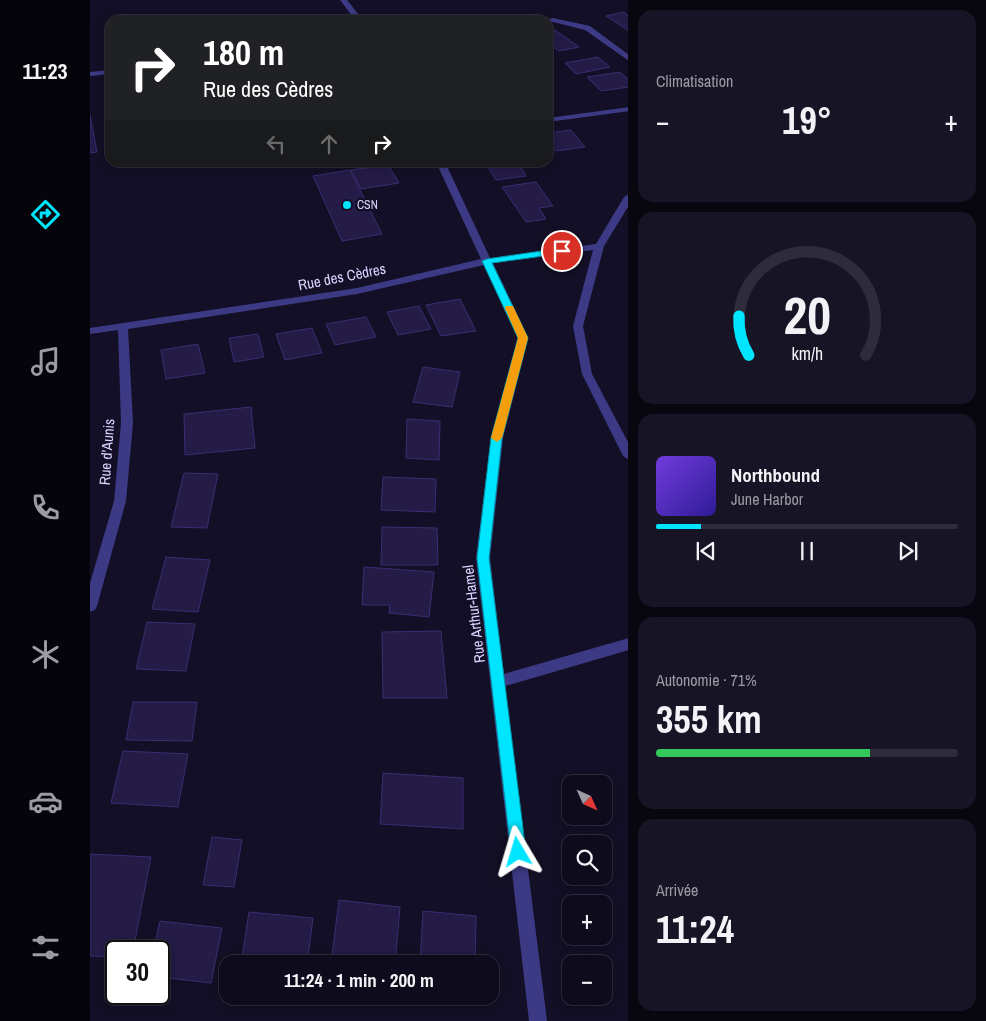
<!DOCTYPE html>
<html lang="fr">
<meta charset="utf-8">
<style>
body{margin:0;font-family:"Archivo Narrow",sans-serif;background:#171425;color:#f1f3f6;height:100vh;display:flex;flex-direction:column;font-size:19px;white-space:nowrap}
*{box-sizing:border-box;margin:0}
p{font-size:16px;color:#9b9ba3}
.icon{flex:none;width:28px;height:28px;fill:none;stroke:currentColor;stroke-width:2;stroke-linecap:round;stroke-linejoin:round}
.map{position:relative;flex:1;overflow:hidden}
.details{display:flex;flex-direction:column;gap:10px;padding:10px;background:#08060f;width:358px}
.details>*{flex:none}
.hud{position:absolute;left:15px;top:15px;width:448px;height:152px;border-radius:15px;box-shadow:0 2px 12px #0003,0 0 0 1px #2e2b3b;background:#202124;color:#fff;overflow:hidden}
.needle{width:32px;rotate:135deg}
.fabs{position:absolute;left:472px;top:775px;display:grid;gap:10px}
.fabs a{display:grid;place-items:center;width:50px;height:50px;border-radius:10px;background:#0e0b1c;box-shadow:0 2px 12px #0003,0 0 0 1px #2e2b3b;font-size:25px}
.speed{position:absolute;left:15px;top:940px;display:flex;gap:10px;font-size:25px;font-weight:700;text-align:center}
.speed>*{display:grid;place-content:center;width:65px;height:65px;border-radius:50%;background:#0e0b1c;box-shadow:0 2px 12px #0003,0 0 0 1px #2e2b3b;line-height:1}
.speed .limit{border:2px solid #111;border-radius:8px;background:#fff;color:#111}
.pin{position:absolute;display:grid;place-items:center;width:42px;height:42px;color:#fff;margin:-21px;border:2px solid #fff;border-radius:50%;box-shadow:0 1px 5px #0007}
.me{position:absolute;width:55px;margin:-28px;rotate:353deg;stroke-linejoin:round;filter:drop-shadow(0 0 4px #0008)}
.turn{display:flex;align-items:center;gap:18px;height:105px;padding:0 15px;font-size:22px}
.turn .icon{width:65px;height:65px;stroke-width:2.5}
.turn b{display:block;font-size:35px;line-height:42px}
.lanes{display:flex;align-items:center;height:48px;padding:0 15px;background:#0003;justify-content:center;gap:25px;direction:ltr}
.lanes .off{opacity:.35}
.big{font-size:38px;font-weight:800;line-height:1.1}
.details .card{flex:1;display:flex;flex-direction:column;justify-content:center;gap:8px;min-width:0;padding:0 18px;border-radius:15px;background:#171425}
.details .dial{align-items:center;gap:0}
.dial svg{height:130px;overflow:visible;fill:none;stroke:#2e2b3b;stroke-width:7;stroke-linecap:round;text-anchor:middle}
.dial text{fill:#f1f3f6;stroke:none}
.song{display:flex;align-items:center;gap:15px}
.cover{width:60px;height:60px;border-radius:8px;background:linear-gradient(135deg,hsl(260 70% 55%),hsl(250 70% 35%))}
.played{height:5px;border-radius:2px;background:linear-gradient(90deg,#00e5ff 15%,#2e2b3b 15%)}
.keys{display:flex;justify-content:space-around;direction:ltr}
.heat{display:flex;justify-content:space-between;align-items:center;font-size:28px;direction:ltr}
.charge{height:8px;border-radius:4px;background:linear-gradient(90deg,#34c759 71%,#2e2b3b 0)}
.trip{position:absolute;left:129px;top:955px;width:280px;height:50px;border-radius:15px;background:#0e0b1c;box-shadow:0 2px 12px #0003,0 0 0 1px #2e2b3b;font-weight:800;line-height:50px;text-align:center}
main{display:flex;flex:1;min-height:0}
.tab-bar{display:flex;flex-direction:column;width:90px;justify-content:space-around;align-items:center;background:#06040b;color:#9b9ba3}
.tab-bar .icon{width:35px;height:35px}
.tab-bar .current{color:#00e5ff}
.tab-bar b{font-size:22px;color:#f1f3f6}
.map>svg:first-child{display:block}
.building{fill:#241b47;stroke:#3b2d73}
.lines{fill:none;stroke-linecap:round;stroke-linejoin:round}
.minor{fill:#3d3a85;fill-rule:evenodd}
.route{fill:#00e5ff;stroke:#0095a6}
.slow{fill:#f59e0b}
.poi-dot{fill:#00e5ff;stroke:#130f26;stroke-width:2}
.labels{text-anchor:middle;stroke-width:5;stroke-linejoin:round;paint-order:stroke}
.far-poi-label{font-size:12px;fill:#d9d4ff;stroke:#130f26;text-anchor:start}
.street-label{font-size:15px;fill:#d9d4ff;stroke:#130f26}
</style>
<main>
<nav class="tab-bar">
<b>11:23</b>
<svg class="icon current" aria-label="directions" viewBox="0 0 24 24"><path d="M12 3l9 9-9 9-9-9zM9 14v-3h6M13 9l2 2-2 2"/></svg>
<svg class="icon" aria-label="music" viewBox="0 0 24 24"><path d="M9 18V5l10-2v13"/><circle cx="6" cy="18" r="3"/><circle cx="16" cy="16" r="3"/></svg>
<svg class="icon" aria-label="phone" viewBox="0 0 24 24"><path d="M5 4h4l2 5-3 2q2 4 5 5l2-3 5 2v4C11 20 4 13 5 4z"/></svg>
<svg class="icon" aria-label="climate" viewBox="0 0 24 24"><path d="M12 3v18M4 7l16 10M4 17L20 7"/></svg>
<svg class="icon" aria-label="car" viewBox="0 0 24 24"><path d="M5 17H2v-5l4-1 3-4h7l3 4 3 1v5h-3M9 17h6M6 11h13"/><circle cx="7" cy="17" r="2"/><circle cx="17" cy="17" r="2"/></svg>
<svg class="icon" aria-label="filters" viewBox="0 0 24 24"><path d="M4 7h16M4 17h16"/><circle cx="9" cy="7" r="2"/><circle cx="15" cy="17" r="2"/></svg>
</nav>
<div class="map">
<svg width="539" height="1021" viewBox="0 0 539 1021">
<rect width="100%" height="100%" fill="#130f26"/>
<g class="building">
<path d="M533,12L539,16V31L516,16Z"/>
<path d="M465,30L489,47L469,51L458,43V31Z"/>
<path d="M508,57L520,67L486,74L475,63Z"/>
<path d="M530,72L539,80V87L511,91L497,77Z"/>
<path d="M0,115L7,152L0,153Z"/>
<path d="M481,130L495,147L466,151L458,141V133Z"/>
<path d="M28,162H65L29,167Z"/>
<path d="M395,162H428L436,176L406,180Z"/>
<path d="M298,165L309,183L271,189L261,170Z"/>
<path d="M260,170L292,234L252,241L223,176Z"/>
<path d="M446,182L463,206L449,208L456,219L436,222L412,187Z"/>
<path d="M370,299L386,331L351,336L336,305Z"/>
<path d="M329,306L341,329L308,335L297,312Z"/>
<path d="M276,317L286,337L245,345L236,324Z"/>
<path d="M222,328L232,353L195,360L186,334Z"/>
<path d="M168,334L174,357L144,362L139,338Z"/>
<path d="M108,344L115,373L76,379L71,350Z"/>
<path d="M333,367L370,372L362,407L323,402Z"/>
<path d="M161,407L165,448L95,455L94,414Z"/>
<path d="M317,419L350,421L349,460L316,458Z"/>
<path d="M94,473L128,474L117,528L81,527Z"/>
<path d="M293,477L346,479L345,512L291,510Z"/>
<path d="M292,527L347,528L348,565H291Z"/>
<path d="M76,557L120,560L108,612L62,609Z"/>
<path d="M274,567L344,572L339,617L299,613L300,605H272Z"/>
<path d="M57,622L105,624L96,671L46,669Z"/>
<path d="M351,631L357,698H293L292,632Z"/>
<path d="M43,702H107L102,741L36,740Z"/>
<path d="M33,751L98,754L88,807L21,803Z"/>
<path d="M293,773L373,778V829L290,824Z"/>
<path d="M122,837L152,840L144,887L113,885Z"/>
<path d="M0,854L61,857L43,951H26V957L0,956Z"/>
<path d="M249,900L310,907L305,964H241Z"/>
<path d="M333,911L386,916L385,964H330Z"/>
<path d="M159,912L223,918L217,964H151Z"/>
<path d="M70,921L132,928L121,983L69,977V951H63Z"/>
<path d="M328,996H385L384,1004L328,998Z"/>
</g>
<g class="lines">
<g class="minor">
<path d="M250,0H257L273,20H265Z"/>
<path d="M463,18L500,26L539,55V61L495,30L463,22L458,23V20H455Z"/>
<path d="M20,70V74L0,76V72Z"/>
<path d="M539,107V111L458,122V118Z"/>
<path d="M346,162H355L400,258L506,244L534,197L539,194V205L514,246L493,326L502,374L539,444V460L533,456L492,374L483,326L503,250L403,263L438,338L413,438L400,558L414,674L539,638V650L415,686L457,1021H439L386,558L401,438L428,338L394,265L267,294L38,329L43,423L36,501L7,606L5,610L0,612V583L24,501L31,423L28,330L0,334V328L267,288L391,259Z"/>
</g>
</g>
<path class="route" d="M472,248L475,249V253L402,263L438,338L412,438L399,558L436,852L434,857L428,859L423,857L421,852L387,558L401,438L428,338L392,261L397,259Z"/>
<path class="slow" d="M416,306H423L438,338L412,438L407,442L401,438L428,338L415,308Z"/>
<circle class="poi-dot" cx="257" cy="205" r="5"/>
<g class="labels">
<g class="far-poi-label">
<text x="267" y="209">CSN</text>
</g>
<g class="street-label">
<text transform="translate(252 277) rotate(-11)" y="5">Rue des Cèdres</text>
<text transform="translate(17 452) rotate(-86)" y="5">Rue d'Aunis</text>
<text transform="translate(384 614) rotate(-97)" y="5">Rue Arthur-Hamel</text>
</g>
</g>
</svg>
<div class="fabs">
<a><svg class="needle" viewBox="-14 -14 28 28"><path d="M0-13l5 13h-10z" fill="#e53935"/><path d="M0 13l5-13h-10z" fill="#9b9ba3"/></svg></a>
<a><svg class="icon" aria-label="search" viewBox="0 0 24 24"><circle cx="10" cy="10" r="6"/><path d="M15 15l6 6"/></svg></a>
<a>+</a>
<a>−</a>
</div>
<div class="speed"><div class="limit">30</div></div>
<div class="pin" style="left:472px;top:251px;background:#d93025"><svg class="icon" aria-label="arrive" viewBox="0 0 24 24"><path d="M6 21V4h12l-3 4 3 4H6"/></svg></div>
<svg class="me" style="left:428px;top:852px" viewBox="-20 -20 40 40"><path d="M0-17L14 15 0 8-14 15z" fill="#00e5ff" stroke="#fff" stroke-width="4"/></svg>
<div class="trip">11:24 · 1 min · 200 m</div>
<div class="hud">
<div class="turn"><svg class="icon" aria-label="right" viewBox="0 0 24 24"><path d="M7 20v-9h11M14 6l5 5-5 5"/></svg><div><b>180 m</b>Rue des Cèdres</div></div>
<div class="lanes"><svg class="icon off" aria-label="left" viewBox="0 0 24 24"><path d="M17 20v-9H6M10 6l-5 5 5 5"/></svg><svg class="icon off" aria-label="ahead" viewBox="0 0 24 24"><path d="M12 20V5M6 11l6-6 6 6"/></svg><svg class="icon" aria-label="right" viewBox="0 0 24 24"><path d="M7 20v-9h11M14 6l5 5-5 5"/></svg></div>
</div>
</div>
<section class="details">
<div class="card"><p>Climatisation</p>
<div class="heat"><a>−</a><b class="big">19°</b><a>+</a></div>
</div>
<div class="card dial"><svg viewBox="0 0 100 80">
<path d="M14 69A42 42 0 1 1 86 69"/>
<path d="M14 69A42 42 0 0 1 8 45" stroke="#00e5ff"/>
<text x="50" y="56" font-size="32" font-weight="700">20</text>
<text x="50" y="72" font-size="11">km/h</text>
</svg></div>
<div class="card">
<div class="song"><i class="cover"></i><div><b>Northbound</b><p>June Harbor</p></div></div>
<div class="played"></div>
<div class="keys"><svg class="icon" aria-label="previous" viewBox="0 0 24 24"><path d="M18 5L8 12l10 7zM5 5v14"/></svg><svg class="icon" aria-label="pause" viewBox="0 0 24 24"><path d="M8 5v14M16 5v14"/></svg><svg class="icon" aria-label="next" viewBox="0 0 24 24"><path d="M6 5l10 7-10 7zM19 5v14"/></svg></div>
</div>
<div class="card"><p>Autonomie · 71%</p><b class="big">355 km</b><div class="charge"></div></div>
<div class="card"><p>Arrivée</p><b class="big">11:24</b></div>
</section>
</main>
